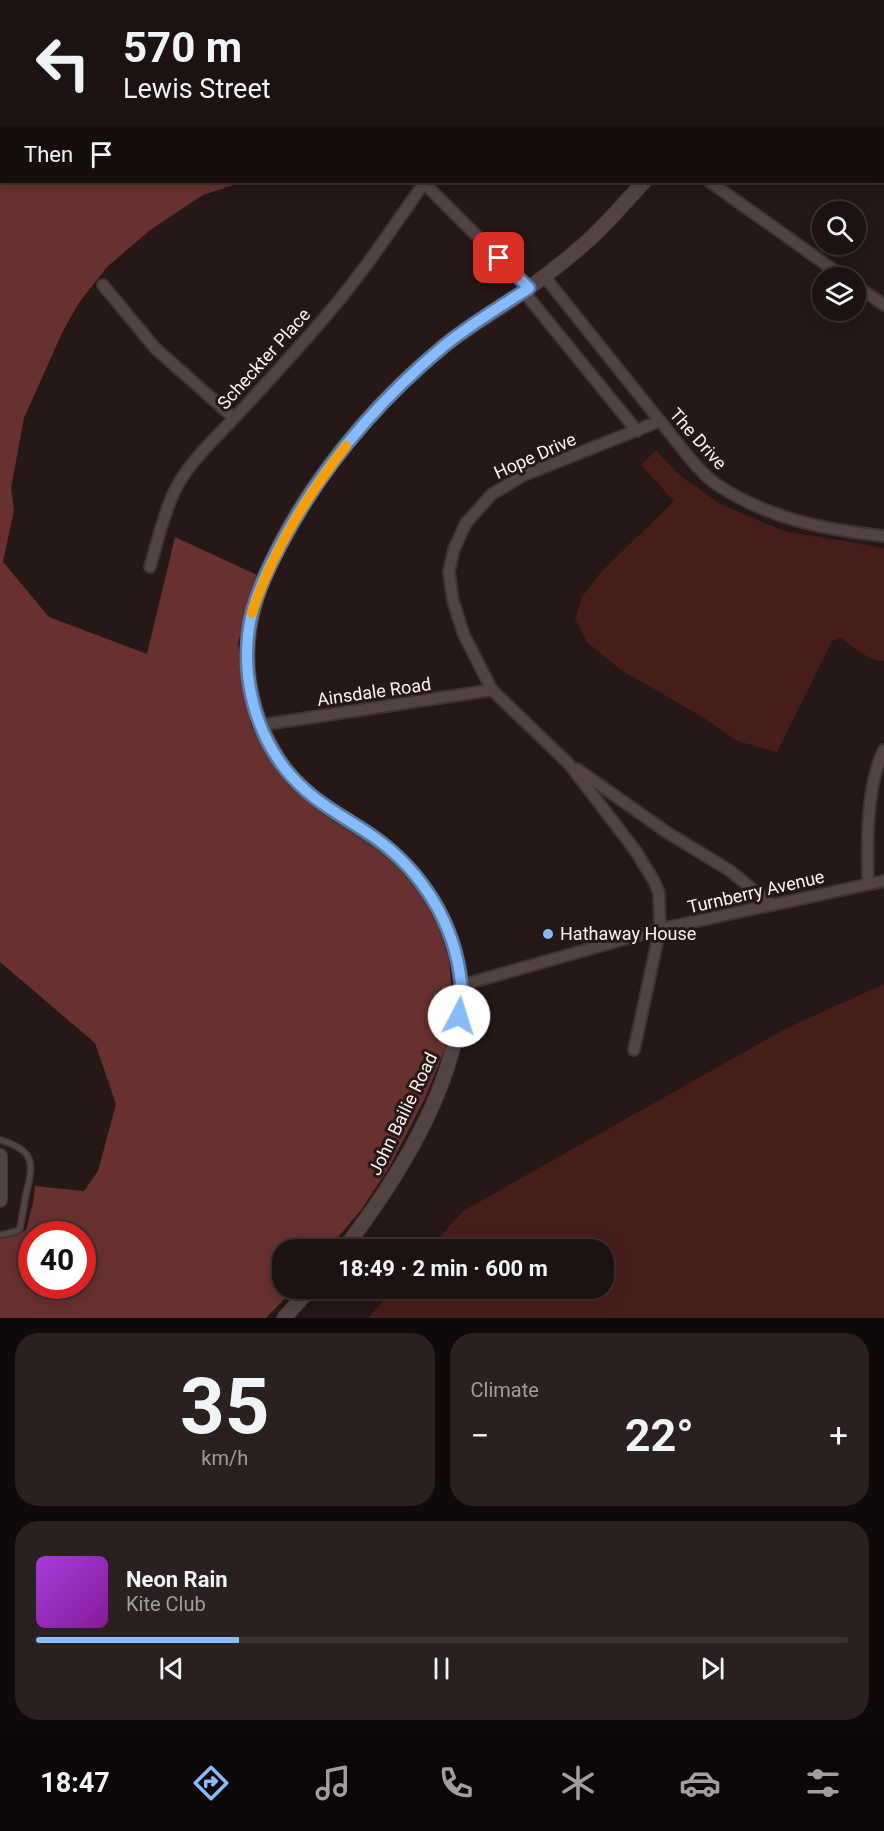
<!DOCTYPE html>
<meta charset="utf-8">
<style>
body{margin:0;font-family:Roboto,sans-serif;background:#29201f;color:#f1f3f6;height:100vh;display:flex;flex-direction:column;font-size:22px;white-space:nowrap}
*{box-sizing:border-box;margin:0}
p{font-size:20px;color:#a09e9f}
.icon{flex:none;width:33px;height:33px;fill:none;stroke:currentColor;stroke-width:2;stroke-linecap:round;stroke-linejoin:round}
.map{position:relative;height:1318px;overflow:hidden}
.details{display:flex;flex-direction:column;gap:15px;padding:15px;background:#0f0a09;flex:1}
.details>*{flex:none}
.guide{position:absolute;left:0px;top:0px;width:885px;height:183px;box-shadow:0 3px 15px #0003,0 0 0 2px #3a3231;background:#1c1211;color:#f1f3f6;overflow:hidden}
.tools{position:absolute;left:812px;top:201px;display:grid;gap:12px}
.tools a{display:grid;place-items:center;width:54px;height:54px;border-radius:50%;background:#1c1211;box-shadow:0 3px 15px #0003,0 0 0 2px #3a3231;font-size:30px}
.speed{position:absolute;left:18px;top:1221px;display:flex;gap:12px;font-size:30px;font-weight:700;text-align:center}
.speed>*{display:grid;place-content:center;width:78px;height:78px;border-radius:50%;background:#1c1211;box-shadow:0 3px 15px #0003,0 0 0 2px #3a3231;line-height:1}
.speed .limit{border:9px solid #d22;background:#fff;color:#111}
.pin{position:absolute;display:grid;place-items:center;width:51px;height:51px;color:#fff;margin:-26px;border-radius:12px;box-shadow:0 3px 9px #0006}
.me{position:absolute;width:66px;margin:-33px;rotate:5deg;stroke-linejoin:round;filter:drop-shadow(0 0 4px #0008)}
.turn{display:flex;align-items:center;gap:21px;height:126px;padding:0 24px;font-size:27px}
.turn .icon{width:78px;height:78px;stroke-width:2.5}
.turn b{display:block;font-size:42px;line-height:51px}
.then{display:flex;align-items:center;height:57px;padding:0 24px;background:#0003;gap:12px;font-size:22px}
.big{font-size:45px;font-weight:700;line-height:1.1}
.details .tile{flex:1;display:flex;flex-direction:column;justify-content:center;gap:9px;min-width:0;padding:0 21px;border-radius:24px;background:#29201f}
.details .dial{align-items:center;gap:0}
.dial b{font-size:78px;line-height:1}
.song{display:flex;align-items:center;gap:18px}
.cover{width:72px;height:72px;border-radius:9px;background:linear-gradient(135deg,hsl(280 70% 55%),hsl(290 70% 35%))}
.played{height:6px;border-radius:3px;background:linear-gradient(90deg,#87bbfb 25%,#3a3231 25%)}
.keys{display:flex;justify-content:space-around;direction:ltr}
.heat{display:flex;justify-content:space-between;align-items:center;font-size:33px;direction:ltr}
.details .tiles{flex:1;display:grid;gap:15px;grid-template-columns:1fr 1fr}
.tile:last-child{grid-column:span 2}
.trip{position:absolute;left:272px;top:1239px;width:342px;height:60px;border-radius:24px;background:#1c1211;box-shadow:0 3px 15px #0003,0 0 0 2px #3a3231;font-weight:700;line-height:60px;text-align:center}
.menu{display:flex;height:96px;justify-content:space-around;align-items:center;background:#0b0707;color:#a09e9f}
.menu .icon{width:42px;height:42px}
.menu .selected{color:#87bbfb}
.menu b{font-size:27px;color:#f1f3f6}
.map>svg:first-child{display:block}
.green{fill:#481e1d}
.forest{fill:#68312f;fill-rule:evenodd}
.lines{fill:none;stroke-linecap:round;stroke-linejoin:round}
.service-casing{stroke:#3d3433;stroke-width:8}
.minor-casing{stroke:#3d3433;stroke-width:14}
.tertiary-casing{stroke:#3d3433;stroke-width:16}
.service{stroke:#534443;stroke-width:5}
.minor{stroke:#534443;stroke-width:10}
.tertiary{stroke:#534443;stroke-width:14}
.route-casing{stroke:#587aa3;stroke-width:15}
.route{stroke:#87bbfb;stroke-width:10}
.slow{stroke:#f59e0b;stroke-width:10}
.poi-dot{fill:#87bbfb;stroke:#251817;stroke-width:2}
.labels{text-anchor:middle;stroke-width:6;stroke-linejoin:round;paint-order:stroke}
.street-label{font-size:18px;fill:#fbf2f1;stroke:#251817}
.poi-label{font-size:18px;fill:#fbf2f1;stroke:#251817;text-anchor:start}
</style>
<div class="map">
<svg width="884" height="1318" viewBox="0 0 884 1318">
<rect width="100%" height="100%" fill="#251817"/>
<g class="green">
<path d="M656,450L678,474L720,504L784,531L884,548V661C867,660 855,648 841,638L832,641L777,752L737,741L701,716L621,670L587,642L575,619L582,597L601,572L674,501L641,465Z"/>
<path d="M884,984V1318H368L394,1289L603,1288V1250L429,1249L463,1211L787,1028Z"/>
</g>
<path class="forest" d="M0,118H1L2,182H243L203,195L149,231L107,267L78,304L62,333L24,418L11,488L14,510L3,562L49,617L147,654L175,537L257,575L238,643L245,694L251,725L265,752L289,786L343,826L384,852L421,890L438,923L449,959L453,1001L446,1046L425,1098L390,1166L361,1210L328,1249L282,1250V1288L294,1289L266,1318H0V1237L5,1238L26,1230L33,1203L35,1186L84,1191L98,1171L116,1104L95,1043L0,962ZM32,1234H82V1286H32Z"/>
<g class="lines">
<g class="service-casing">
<path id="service" d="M0,1140C35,1150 34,1163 26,1194C24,1205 22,1217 20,1228L17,1231L0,1235"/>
</g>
<g class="minor-casing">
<g id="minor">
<path d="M542,0L544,2"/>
<path d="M848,0L851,2"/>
<path d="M140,2L151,0"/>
<path d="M335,2L337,0"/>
<path d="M555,2L557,0"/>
<path d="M423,182L529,288"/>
<path d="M710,182L845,278"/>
<path d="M544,276L692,461C699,469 707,478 716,484C767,518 824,530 884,536"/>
<path d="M103,285L155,348L234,418"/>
<path d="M855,285L884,305"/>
<path d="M524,292L637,431"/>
<path d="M150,567C157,543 163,517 173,494C188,462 216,438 239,413C270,379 301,346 330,311C364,271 394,226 424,183"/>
<path d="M261,725L492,690"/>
<path d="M577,769L668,833L729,870L772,905"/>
<path d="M868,884C867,845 866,785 884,750"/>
<path d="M462,985L660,929L884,881"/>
<path d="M634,1050L660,929L659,893L654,881L635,850L569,764L492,690L464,635L453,601L449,572L454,549L466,523L492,494L524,475L660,421"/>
</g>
</g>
<g class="tertiary-casing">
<g id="tertiary">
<path d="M768,2L769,0"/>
<path d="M0,1156V1200"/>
<path d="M343,1250C391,1188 442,1107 457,1030C459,1015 463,998 461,983C457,943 439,903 413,873C380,835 338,821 302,787C287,774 276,756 267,738C241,685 242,629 265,576C302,489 373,402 447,344C473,323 504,307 530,287C552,271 574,254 593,236C611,219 627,200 644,182"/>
<path d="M284,1318L311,1288"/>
</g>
</g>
<use href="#service" class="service"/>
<use href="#minor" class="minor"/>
<use href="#tertiary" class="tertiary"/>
</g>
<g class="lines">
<g class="route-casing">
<path id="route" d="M459,1016C460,1005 462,994 461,983C455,924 422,871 374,837C341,814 313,803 286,770C252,727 240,669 251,617C257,591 269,567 281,544C321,468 379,400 445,345C471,324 501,306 529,288L499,258"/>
</g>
<use href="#route" class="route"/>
<path class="slow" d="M252,613C272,552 306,497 346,446"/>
</g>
<circle class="poi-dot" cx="548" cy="934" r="6"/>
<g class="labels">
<g class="street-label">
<text transform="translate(264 359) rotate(-48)" y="6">Scheckter Place</text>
<text transform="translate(698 439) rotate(48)" y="6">The Drive</text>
<text transform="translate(535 456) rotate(-24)" y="6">Hope Drive</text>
<text transform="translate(374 692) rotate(-8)" y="6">Ainsdale Road</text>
<text transform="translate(756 892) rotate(-13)" y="6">Turnberry Avenue</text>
<text transform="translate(403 1114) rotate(-64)" y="6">John Bailie Road</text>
</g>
<g class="poi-label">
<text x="560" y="940">Hathaway House</text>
</g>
</g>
</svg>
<div class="tools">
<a><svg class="icon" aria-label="search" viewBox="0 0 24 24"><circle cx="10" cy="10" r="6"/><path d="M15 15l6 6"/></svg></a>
<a><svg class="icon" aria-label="layers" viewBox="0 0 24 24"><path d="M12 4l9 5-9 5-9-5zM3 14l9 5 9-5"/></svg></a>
</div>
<div class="speed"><div class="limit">40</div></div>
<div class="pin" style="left:499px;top:258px;background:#d93025"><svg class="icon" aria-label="arrive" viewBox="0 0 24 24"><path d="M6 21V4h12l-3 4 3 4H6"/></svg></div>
<svg class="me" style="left:459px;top:1016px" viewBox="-20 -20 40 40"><circle r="19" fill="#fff"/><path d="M0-13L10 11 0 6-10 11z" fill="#87bbfb"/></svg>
<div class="trip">18:49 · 2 min · 600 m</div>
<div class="guide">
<div class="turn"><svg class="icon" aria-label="left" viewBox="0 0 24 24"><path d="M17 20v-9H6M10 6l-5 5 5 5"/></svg><div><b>570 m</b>Lewis Street</div></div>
<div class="then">Then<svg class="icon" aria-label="arrive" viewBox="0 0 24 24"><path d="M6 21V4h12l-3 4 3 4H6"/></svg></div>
</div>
</div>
<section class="details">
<div class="tiles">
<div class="tile dial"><b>35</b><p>km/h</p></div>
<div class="tile"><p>Climate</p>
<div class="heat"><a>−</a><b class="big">22°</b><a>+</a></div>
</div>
<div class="tile">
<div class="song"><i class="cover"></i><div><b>Neon Rain</b><p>Kite Club</p></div></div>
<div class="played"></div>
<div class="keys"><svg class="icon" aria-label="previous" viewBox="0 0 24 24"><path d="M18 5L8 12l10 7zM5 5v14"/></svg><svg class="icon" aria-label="pause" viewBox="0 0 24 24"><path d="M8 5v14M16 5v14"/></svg><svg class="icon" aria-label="next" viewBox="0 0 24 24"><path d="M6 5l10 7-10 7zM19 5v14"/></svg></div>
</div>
</div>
</section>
<nav class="menu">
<b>18:47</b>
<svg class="icon selected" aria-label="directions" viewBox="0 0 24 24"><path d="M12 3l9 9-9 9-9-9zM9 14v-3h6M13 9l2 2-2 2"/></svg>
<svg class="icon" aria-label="music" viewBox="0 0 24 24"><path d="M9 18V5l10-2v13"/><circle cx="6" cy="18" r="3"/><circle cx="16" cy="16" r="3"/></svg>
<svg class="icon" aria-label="phone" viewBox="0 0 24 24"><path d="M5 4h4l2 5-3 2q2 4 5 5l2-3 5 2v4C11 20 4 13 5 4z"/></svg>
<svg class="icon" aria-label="climate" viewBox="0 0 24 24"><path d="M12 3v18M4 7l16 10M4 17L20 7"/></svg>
<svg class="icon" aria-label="car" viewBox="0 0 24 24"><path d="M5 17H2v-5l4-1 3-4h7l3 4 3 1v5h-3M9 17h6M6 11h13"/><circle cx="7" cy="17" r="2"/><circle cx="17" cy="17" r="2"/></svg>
<svg class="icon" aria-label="filters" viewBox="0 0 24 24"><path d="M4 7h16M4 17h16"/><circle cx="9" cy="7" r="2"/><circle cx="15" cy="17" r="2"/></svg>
</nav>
